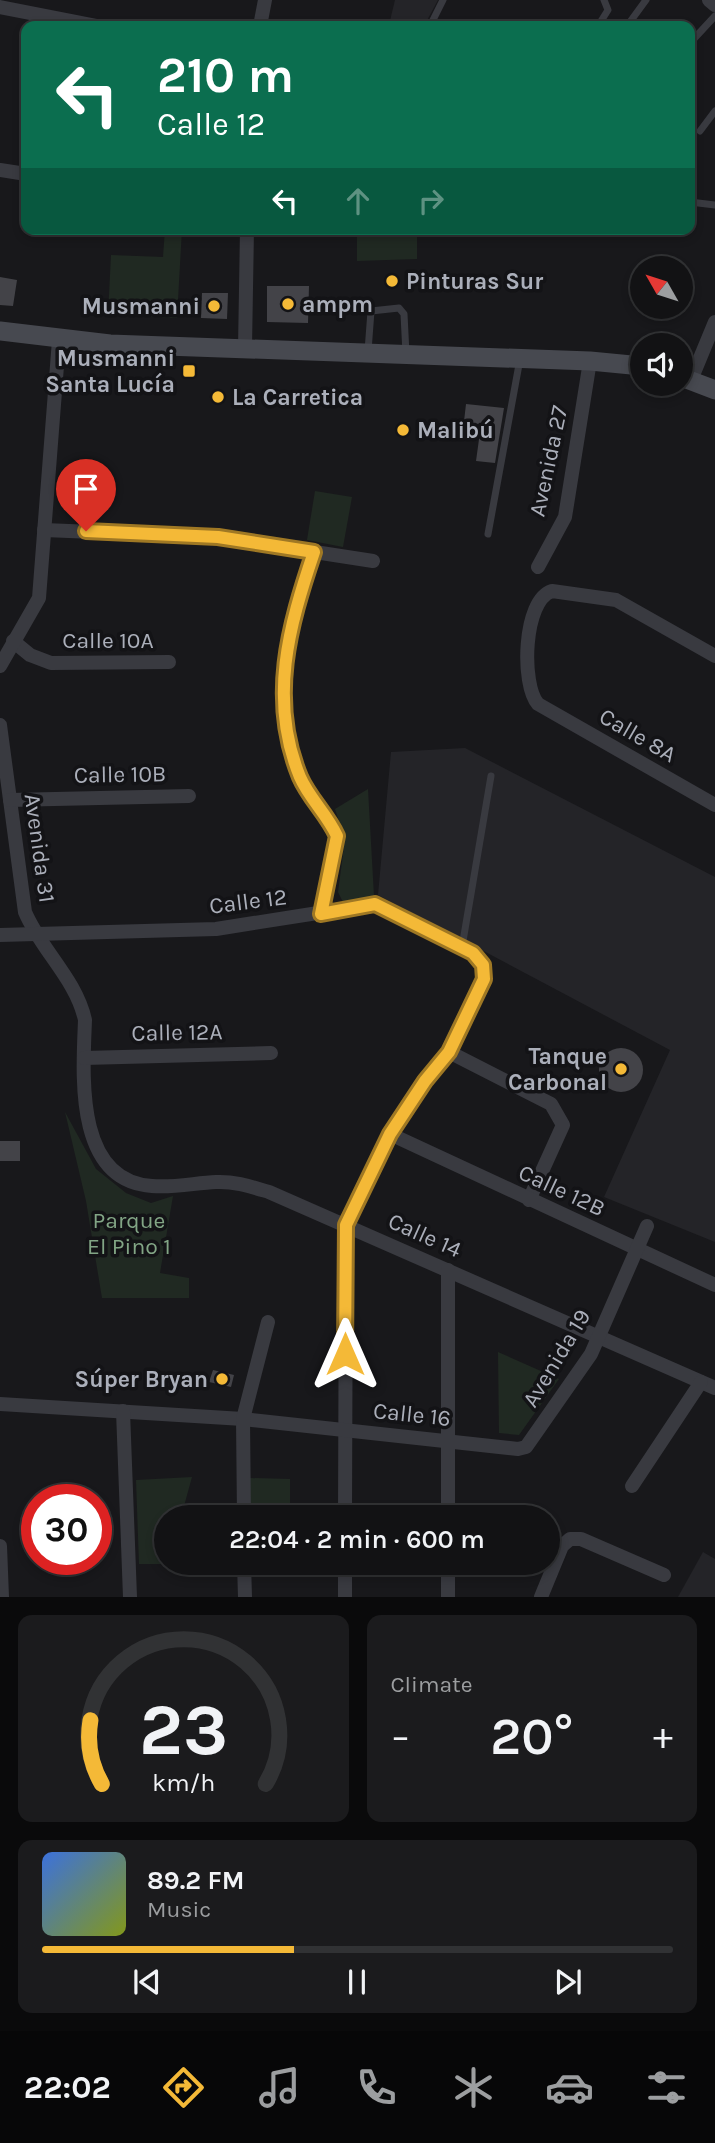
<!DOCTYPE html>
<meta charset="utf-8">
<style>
body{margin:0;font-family:Karla,sans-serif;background:#1b1b1d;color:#f1f3f6;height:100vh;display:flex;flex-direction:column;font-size:26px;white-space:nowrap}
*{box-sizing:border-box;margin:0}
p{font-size:23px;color:#9c9ea0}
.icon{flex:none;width:38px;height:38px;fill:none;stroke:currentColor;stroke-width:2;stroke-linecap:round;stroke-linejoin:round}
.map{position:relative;height:1597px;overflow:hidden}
.side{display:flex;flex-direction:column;gap:18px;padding:18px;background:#0a0a0b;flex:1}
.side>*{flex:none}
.top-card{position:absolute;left:21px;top:21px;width:674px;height:214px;border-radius:14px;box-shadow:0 4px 10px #0003,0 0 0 2px #313234;background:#0b6e4f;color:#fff;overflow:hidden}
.needle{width:46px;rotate:309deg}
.controls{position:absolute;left:630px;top:256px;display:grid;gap:14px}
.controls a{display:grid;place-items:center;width:63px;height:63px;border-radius:50%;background:#121214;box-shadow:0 4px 10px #0003,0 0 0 2px #313234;font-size:35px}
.speed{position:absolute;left:21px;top:1484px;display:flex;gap:14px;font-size:35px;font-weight:700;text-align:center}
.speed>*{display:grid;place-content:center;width:91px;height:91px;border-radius:50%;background:#121214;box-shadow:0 4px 10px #0003,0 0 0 2px #313234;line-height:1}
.speed .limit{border:10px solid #d22;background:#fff;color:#111}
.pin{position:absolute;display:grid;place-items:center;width:60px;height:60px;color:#fff;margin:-72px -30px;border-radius:50% 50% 50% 0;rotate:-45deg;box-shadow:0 0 7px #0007}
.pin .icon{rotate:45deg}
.me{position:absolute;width:77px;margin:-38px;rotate:0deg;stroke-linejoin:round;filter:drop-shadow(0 0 5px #0008)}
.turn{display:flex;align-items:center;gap:24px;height:147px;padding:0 21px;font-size:32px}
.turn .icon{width:91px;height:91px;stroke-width:2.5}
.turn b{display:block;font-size:49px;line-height:60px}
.lanes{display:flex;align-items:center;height:66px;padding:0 21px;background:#0003;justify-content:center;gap:35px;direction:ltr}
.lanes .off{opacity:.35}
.big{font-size:52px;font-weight:600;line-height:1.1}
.side .tile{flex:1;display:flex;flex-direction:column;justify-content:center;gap:10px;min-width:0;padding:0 24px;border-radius:14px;background:#1b1b1d}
.side .dial{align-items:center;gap:0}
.dial svg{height:182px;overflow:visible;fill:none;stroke:#313234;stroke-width:7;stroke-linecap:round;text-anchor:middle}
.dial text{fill:#f1f3f6;stroke:none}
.song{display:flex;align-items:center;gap:21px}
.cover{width:84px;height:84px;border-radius:10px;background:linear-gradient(135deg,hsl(220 70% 55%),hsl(70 70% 35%))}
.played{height:7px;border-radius:4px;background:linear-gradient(90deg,#f4b937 40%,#313234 40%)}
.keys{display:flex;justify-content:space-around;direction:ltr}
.heat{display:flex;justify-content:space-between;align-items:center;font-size:38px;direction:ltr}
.side .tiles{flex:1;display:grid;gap:18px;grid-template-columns:1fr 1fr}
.tile:last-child{grid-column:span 2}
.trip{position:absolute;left:154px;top:1505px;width:406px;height:70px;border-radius:35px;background:#121214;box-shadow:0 4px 10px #0003,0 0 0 2px #313234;font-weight:600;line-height:70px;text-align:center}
.dock{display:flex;height:112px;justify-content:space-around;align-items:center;background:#070708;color:#9c9ea0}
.dock .icon{width:49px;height:49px}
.dock .active{color:#f4b937}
.dock b{font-size:32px;color:#f1f3f6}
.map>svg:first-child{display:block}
.built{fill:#242428}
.green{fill:#202922}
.building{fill:#434348}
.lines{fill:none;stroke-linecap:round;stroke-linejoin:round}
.lane{stroke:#393a40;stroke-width:7}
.street{stroke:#393a40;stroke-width:14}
.secondary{stroke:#474950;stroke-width:19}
.route-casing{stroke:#9f7824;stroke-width:18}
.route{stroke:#f4b937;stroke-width:12}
.poi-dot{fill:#f4b937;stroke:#131316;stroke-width:2.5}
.labels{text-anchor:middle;stroke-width:7;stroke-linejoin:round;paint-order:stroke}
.poi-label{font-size:23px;font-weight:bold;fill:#abafba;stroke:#131316;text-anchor:start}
.street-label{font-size:23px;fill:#abafba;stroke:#131316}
.park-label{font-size:23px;fill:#82a585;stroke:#131316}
</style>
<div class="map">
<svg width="715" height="1597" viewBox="0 0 715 1597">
<rect width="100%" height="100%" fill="#18181b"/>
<g class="built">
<path d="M395,0H438L424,26H394L389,25Z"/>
<path d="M465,748L715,877V1242L604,1197L670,1050L378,895L391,752Z"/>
<path d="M703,1552L715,1559V1597H678Z"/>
</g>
<g class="green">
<path d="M165,229H182L177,318L108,315L111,255L163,257Z"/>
<path d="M357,229H417V259L357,261Z"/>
<path d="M315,491L352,497L343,547L307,540Z"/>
<path d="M368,789L374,896L344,904L338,892L345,839L335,809Z"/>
<path d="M65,1112L96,1169L126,1193L151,1203L173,1196L160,1273L189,1278V1298H102L86,1201Z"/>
<path d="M498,1352L559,1379L519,1435L499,1433Z"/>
<path d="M192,1477L181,1517H166L167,1564H139L136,1480Z"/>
<path d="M249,1478L290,1479V1517H249Z"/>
</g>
<g class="building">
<path d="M0,277L17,280L13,306L0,305Z"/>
<path d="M267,286H309L308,323L267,322Z"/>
<path d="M202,293H228L227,319L201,318Z"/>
<path d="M466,404L504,408L495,463L476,461L480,432L463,430Z"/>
<circle cx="621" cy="1070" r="22"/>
<rect x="0" y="1141" width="20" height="20"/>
<path d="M213,1370L234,1375L231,1387L209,1382Z"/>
</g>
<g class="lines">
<g class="lane">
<path d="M430,26L443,0"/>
<path d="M598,26L608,10L604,0"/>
<path d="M627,26L646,0"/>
<path d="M690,43L715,16"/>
<path d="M700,131L715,111"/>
<path d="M690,202L715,205"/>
<path d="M368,351L371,311L399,308L404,314L406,354"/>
<path d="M488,534L520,359"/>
<path d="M462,947L491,776"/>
</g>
<g class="street">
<path d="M709,0L715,5"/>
<path d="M0,7L97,26"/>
<path d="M260,26L265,0"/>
<path d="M0,170L26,174"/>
<path d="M245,348L247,229"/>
<path d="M691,380L715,322"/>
<path d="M44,530L218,537L373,561"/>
<path d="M314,552C289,626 268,700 300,777C309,798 327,814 337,836L321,914"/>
<path d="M538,567L565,517L590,361"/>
<path d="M13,641L30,655L51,663L169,662"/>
<path d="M715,656L616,600L552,591C523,600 521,685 538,704L715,805"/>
<path d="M0,666L39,598L59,340"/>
<path d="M0,725L25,912C41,950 76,979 85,1020C83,1074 74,1181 152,1186C173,1188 195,1183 216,1182C234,1181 252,1187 269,1192L715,1388"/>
<path d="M10,800L189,796"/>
<path d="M0,935L216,929L375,904L473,953L483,965L484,979L449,1052L425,1081L390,1134L346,1225L345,1517"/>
<path d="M449,1052L551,1104L563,1125L529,1200"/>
<path d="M84,1058L271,1053"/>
<path d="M390,1134L715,1285"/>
<path d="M0,1404L243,1419L518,1449L526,1447L591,1354L647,1226"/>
<path d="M123,1411L130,1597"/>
<path d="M632,1486L701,1382"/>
<path d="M244,1517L243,1419L268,1322"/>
<path d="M448,1517V1270"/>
<path d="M0,1546L2,1597"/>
<path d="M244,1563L245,1597"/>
<path d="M448,1563V1597"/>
<path d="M345,1597V1563"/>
<path d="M541,1597L562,1546L570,1539H581L664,1575"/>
</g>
<g class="secondary">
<path d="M0,331L110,344L590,361L642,366"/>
<path d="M681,377L715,390"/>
</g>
</g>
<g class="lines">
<g class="route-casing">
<path id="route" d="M86,531L218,537L314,552C289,626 268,699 300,777C309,798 327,814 337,836L321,914L375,904L473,953L483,965L484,979L449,1052L425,1081L390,1134L346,1225L345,1354"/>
</g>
<use href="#route" class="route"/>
</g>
<g class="poi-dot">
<circle cx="392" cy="281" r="7"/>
<circle cx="288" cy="304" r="7"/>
<circle cx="214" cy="306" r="7"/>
<rect x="182" y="364" width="14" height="14" rx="3.5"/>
<circle cx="218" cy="397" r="7"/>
<circle cx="403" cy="430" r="7"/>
<circle cx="621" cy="1069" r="7"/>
<circle cx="222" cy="1379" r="7"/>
</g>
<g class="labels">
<g class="poi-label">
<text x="406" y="289">Pinturas Sur</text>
<text x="302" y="312">ampm</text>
<text x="200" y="314" text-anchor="end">Musmanni</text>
<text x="175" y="366" text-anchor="end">Musmanni<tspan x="175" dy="26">Santa Lucía</tspan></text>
<text x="232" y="405">La Carretica</text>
<text x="417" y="438">Malibú</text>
<text x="607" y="1064" text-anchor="end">Tanque<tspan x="607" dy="26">Carbonal</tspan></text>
<text x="208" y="1387" text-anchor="end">Súper Bryan</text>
</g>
<g class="street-label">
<text transform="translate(548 461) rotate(-78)" y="8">Avenida 27</text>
<text x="108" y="648">Calle 10A</text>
<text transform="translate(638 735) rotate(30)" y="8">Calle 8A</text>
<text transform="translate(120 774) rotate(-1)" y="8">Calle 10B</text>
<text transform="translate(40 848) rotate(82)" y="8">Avenida 31</text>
<text transform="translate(248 901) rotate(-7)" y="8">Calle 12</text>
<text transform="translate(177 1032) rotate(-1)" y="8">Calle 12A</text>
<text transform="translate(562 1190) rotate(25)" y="8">Calle 12B</text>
<text transform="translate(425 1235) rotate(24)" y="8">Calle 14</text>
<text transform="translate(556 1358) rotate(-59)" y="8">Avenida 19</text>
<text transform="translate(412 1414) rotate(6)" y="8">Calle 16</text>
</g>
<g class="park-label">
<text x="129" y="1228">Parque<tspan x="129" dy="26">El Pino 1</tspan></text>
</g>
</g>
</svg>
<div class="controls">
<a><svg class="needle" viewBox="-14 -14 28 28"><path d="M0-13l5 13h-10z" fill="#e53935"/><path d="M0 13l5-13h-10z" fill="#9c9ea0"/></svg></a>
<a><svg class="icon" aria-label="sound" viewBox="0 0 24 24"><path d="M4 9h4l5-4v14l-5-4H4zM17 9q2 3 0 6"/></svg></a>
</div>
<div class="speed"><div class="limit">30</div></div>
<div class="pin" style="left:86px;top:531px;background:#d93025"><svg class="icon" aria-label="arrive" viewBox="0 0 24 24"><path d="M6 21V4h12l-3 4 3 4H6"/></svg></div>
<svg class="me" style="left:345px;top:1354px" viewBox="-20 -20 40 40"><path d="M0-17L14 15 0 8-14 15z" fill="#f4b937" stroke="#fff" stroke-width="4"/></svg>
<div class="trip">22:04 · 2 min · 600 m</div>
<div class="top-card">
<div class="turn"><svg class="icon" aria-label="left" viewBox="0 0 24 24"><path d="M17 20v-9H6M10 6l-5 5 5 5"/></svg><div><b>210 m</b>Calle 12</div></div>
<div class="lanes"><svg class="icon" aria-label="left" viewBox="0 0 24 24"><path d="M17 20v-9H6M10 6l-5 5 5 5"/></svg><svg class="icon off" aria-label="ahead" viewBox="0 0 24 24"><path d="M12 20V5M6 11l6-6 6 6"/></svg><svg class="icon off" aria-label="right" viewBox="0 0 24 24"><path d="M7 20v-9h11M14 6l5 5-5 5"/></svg></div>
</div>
</div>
<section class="side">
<div class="tiles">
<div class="tile dial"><svg viewBox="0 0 100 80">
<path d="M14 69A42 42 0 1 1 86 69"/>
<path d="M14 69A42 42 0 0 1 9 41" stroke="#f4b937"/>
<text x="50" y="56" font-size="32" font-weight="700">23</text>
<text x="50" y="72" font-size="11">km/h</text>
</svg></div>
<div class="tile"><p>Climate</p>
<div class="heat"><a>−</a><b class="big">20°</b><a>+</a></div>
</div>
<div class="tile">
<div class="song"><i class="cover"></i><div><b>89.2 FM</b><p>Music</p></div></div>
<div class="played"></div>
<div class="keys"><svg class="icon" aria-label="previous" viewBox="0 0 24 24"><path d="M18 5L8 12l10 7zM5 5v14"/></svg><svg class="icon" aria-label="pause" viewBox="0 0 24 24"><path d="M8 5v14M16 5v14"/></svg><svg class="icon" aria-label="next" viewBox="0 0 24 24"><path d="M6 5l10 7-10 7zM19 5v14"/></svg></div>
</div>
</div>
</section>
<nav class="dock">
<b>22:02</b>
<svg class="icon active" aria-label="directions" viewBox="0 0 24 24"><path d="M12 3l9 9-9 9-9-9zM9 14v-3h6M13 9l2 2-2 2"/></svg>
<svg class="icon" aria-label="music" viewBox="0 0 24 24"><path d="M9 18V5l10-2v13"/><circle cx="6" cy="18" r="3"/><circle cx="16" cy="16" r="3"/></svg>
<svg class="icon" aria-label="phone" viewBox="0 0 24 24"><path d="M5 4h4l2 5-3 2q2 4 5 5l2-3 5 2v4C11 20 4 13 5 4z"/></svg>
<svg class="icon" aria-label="climate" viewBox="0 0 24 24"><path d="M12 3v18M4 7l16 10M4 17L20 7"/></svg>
<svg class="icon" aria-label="car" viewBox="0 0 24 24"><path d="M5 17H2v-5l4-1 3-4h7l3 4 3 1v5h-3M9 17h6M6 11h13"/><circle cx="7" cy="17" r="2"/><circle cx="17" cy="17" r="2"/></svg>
<svg class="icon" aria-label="filters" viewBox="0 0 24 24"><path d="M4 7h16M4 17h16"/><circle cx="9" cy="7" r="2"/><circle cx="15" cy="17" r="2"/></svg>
</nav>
